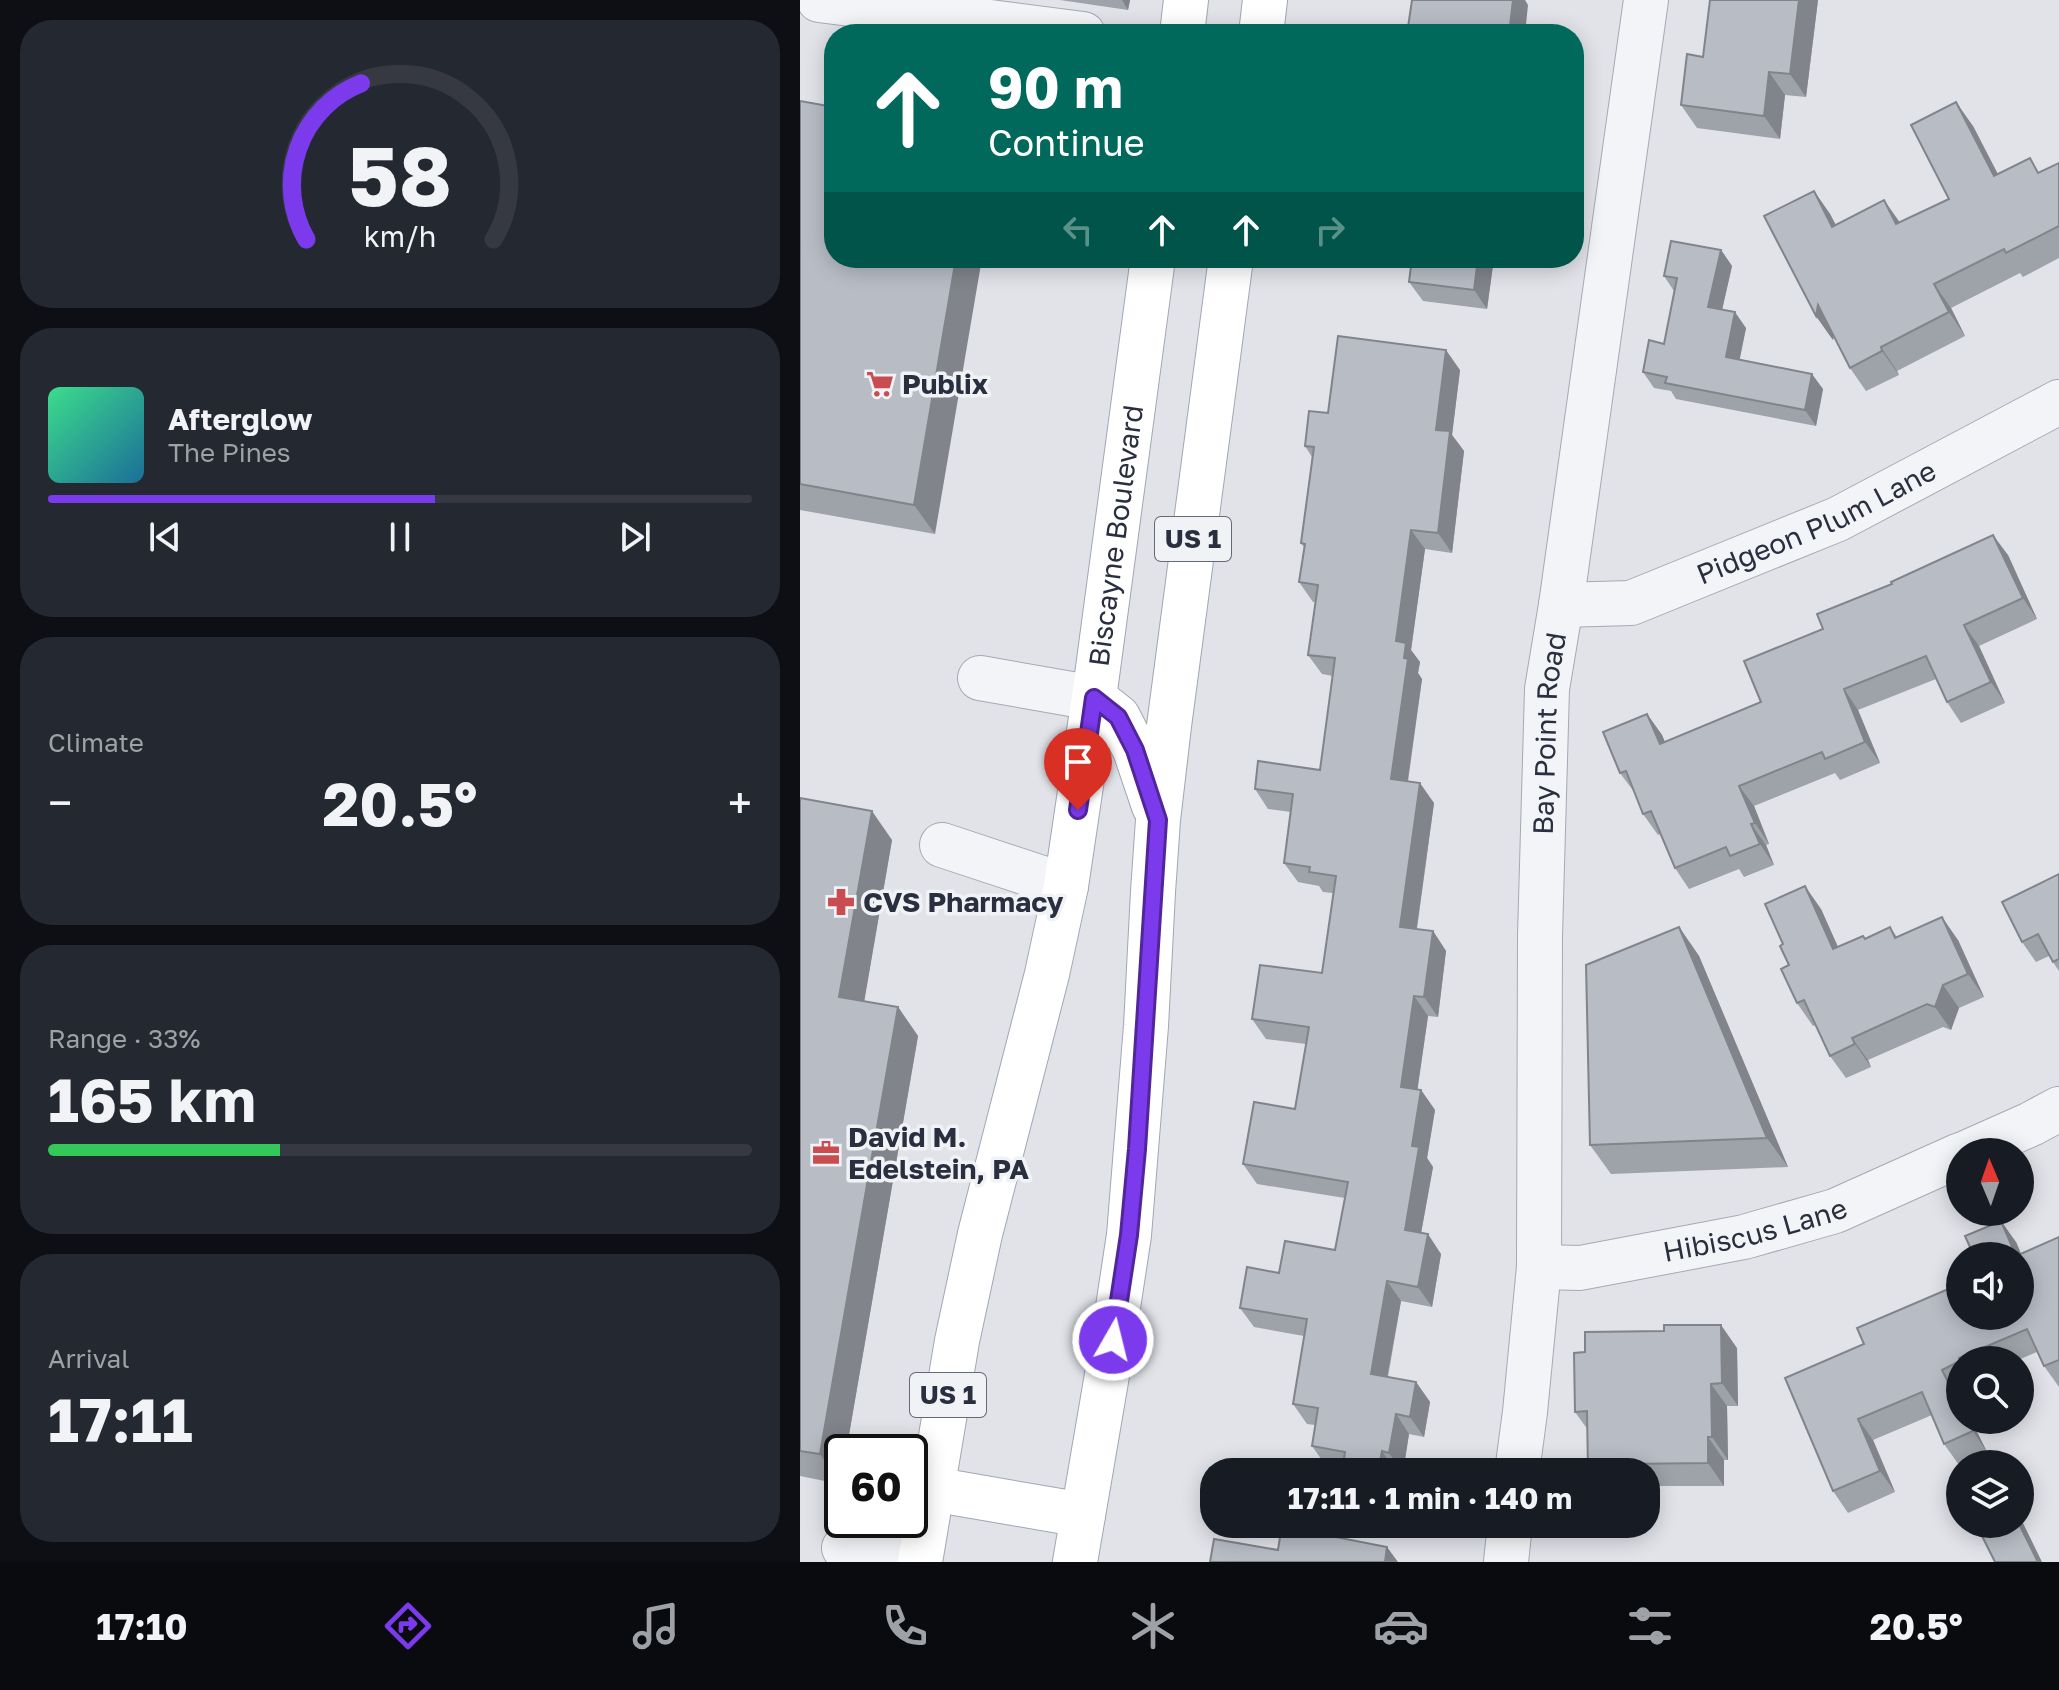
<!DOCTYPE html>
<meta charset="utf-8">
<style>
body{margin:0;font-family:"Golos Text",sans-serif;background:#242831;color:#f1f3f6;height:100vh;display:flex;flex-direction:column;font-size:30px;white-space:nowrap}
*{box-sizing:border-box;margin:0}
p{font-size:26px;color:#9ea1a6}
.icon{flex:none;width:44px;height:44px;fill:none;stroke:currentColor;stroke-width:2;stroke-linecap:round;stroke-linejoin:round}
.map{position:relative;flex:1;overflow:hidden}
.details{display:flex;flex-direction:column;gap:20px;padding:20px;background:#0d0f14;width:800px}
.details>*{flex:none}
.top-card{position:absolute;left:24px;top:24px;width:760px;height:244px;border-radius:32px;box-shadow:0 4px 20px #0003;background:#00695c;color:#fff;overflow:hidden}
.needle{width:52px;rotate:358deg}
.fabs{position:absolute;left:1146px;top:1138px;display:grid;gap:16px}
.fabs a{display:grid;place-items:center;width:88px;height:88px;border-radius:50%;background:#171b24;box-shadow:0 4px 20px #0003;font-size:40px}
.speed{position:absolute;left:24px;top:1434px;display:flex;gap:16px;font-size:40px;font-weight:700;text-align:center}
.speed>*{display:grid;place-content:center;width:104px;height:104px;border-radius:50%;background:#171b24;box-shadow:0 4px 20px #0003;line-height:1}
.speed .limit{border:4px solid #111;border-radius:12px;background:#fff;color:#111}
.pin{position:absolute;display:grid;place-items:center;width:68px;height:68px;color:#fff;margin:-82px -34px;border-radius:50% 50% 50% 0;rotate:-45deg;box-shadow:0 0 8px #0007}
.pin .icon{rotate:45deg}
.me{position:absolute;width:88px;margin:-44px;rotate:8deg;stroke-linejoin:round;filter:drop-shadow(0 0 6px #0008)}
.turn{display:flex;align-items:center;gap:28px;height:168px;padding:0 32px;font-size:36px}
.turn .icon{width:104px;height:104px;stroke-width:2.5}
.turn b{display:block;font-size:56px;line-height:68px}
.lanes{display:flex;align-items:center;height:76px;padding:0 32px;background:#0003;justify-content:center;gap:40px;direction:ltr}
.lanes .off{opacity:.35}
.big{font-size:60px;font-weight:700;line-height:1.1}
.details .card{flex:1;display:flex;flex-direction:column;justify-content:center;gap:12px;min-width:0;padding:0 28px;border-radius:32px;background:#242831}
.details .dial{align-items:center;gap:0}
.dial svg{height:208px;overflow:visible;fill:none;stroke:#363941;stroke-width:7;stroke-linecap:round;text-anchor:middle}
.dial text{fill:#f1f3f6;stroke:none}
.song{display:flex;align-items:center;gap:24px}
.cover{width:96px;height:96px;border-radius:12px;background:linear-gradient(135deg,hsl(150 70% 55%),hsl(200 70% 35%))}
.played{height:8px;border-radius:4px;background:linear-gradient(90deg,#7c3aed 55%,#363941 55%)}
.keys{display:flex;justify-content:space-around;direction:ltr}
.heat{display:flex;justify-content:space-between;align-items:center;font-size:44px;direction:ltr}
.charge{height:12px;border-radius:6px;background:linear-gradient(90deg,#34c759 33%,#363941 0)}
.trip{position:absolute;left:400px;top:1458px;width:460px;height:80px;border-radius:32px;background:#171b24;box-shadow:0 4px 20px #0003;font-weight:700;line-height:80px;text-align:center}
.menu{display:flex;height:128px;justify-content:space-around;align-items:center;background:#090b0e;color:#9ea1a6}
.menu .icon{width:56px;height:56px}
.menu .on{color:#7c3aed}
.menu b{font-size:36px;color:#f1f3f6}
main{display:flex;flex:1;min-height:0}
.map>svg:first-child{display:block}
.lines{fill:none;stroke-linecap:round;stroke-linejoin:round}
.minor-casing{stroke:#a6a9b3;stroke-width:46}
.major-casing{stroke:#a1a6b4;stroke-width:46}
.minor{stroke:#f3f4f7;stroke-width:44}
.major{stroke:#fff;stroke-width:44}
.wall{fill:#9ea2a9}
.shaded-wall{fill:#81848a}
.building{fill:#b8bcc5;stroke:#81848a;stroke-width:2}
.route-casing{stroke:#51269a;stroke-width:20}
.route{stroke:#7c3aed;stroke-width:14}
.labels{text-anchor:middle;stroke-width:7;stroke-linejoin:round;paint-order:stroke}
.shield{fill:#f0f2f6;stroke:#656a77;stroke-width:2}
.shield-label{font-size:26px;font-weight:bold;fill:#2a2f40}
.poi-label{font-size:28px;font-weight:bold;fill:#2a2f40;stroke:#f0f2f6;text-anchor:start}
.street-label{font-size:28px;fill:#2a2f40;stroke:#f0f2f6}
</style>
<main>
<section class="details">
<div class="card dial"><svg viewBox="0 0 100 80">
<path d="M14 69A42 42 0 1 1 86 69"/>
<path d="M14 69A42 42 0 0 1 35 9" stroke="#7c3aed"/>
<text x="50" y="56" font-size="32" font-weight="700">58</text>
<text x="50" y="72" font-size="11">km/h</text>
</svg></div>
<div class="card">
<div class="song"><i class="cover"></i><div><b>Afterglow</b><p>The Pines</p></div></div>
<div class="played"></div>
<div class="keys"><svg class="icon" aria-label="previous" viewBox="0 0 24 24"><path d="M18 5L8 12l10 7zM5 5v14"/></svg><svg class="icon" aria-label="pause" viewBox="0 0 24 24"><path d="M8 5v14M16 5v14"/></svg><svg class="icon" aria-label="next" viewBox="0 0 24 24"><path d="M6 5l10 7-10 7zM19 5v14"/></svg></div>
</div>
<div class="card"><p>Climate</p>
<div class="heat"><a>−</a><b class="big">20.5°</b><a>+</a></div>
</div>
<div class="card"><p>Range · 33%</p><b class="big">165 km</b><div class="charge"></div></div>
<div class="card"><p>Arrival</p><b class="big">17:11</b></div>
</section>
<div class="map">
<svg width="1259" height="1562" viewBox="0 0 1259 1562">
<rect width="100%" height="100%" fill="#e1e3e9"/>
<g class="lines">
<g class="minor-casing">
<g id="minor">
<path d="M19,0L283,34"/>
<path id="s1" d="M761,605L831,603L1038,519L1259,402"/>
<path d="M180,678L294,698"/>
<path d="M142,845L266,886"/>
<path d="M1168,1152L1231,1124L1259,1109"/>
<path id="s2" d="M739,1267L780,1268L944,1237L1035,1211L1160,1155"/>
<path id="s3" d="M717,1472L725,1412L739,1267L740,936L747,689L761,605L846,0"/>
<path d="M44,1548L110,1562"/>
<path d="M706,1562L710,1524"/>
</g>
</g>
<g class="major-casing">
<g id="major">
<path d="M382,34L386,0"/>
<path d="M461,34L465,0"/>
<path d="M294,698L318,717L335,750L354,806"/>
<path d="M132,1489L283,1515"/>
<path id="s4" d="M120,1562L157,1341L180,1234L247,974L266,886L294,698L353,258"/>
<path d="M275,1562L313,1340L329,1235L346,1026L353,892L358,820L369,726L431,258"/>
</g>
</g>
<use href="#minor" class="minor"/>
<use href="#major" class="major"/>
</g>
<g class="wall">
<path d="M260,0H330L328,10Z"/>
<path d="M910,0H1018L1006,97L985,95L980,139L897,128L881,105L903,57Z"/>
<path d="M0,101L135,534L0,510Z"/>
<path d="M1173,126L1198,174L1240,172L1259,163V258L1223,277L1220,273L1151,308L1165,336L1097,371L1099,375L1066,391L1050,368L1034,336L1033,340L1016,316L1014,191L1030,214L1036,225L1100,222L1149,199Z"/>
<path d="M921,250L932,266L922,310L946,328L939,360L1023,389L1016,426L876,399L871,391L854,388L843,372L864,344L874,291L864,276Z"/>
<path d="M612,258H694L687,309L623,301L609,282Z"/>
<path d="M660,370L652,435L664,451L652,553L625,549L611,650L620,662L618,673L622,679L608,782L634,803L617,929L633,931L646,951L638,1017L628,1016L617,1090H621L635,1110L627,1158L633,1167L621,1233L641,1254L632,1307L601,1301L588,1377L616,1382L630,1402L624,1437L609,1434L603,1472L542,1469L526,1466L512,1446L515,1425L507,1424L493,1404L504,1336L454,1327L440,1308L479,1273L535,1250L545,1198L457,1184L443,1164L495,1109L506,1044L466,1039L452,1019L522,973L533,893L523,892L519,886L498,882L484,863L491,812L468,809L455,789L520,770L533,676L522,674L508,655L515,602H513L499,582L504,547L501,543L512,457L505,446L528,413Z"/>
<path d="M1208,555L1237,619L1179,646L1205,703L1161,723L1147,702L1136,679L1058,710L1080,763L1040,780L1035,773L954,806L969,844L966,845L974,865L944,877L939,869L889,889L875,868L860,834L858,835L843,814L835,793L820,773L847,714L862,735L865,742L961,702Z"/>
<path d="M0,798L92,840L64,1001L98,1007L118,1036L46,1452H42V1472L40,1484L0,1476Z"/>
<path d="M1259,874V971L1249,956L1236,962L1222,942Z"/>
<path d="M1021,909L1038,947L1065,938L1090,927L1097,937L1158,940L1184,997L1159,1008L1151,1030L1143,1027L1068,1060L1071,1067L1046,1078L1030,1056L1016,1025L1013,1026L997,1003L983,944Z"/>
<path d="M879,927L899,956L988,1167L811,1174L790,1145Z"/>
<path d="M1259,1237V1387L1244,1366L1237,1352L1218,1360H1160V1390L1157,1391L1160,1398V1420H1171L1187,1452L1159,1465L1144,1444L1132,1415L1073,1440L1095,1492L1048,1513L1033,1491L985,1378L1160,1316L1216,1242L1221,1254Z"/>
<path d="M937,1348L938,1406H927L928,1460H924V1486H846V1472H788V1430L775,1412Z"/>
</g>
<g class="shaded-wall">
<path d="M322,0H330L328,10Z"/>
<path d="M713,0H725L728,5L725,34H709Z"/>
<path d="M999,0H1018L1006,97L990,74Z"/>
<path d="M969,72L985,95L980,139L964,116Z"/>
<path d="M1156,102L1173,126L1211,200L1194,176Z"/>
<path d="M1014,191L1030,214L1049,251L1032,227Z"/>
<path d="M1084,200L1101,224H1096Z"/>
<path d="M921,250L932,266L919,323L908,307Z"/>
<path d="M156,258H182L135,534L114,505Z"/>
<path d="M678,258H694L687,309L674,290Z"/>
<path d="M1134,284L1151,308L1165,336L1149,312Z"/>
<path d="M1018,305L1035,329L1033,340L1016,316Z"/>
<path d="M935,312L946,328L937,373L926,357Z"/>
<path d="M1081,347L1097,371L1099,375L1082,351Z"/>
<path d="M646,350L660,370L652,435L664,451L652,553L638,533L636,430Z"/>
<path d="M1012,374L1023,389L1016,426L1005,410Z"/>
<path d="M611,530L625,549L611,650L620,662L618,673L622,679L605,799L591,779L604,658L596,641Z"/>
<path d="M1193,535L1208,555L1237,619L1223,598Z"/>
<path d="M1164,625L1179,646L1205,703L1191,682Z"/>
<path d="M1044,689L1058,710L1080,763L1065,742Z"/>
<path d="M847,714L862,735L874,765L860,744Z"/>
<path d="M620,783L634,803L614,947L600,927Z"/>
<path d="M939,786L954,806L969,844L955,823Z"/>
<path d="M72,811L92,840L60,1026L39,997Z"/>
<path d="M951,824L966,845L974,865L960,844Z"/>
<path d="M1005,886L1021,909L1049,972L1033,949Z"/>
<path d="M1142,917L1158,940L1184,997L1168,974Z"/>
<path d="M879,927L899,956L988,1167L967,1138Z"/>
<path d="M633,931L646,951L638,1017L624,997Z"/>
<path d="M1143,985L1159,1008L1151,1030L1135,1007Z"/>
<path d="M614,996L628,1016L615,1107L601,1087Z"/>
<path d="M98,1007L118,1036L46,1452H42V1472L40,1484L20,1454Z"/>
<path d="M1052,1038L1068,1060L1071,1067L1055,1044Z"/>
<path d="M621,1090L635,1110L627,1158L633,1167L618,1250L605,1230L612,1146Z"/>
<path d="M1201,1221L1216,1242L1231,1277L1216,1256Z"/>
<path d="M628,1234L641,1254L632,1307L618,1287Z"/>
<path d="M587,1281L601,1301L584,1394L571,1374Z"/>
<path d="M921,1325L937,1348L938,1406L922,1383Z"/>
<path d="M1142,1370L1160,1398V1406Z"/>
<path d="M616,1382L630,1402L624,1437L610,1417Z"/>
<path d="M911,1384L927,1406L928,1460L912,1437Z"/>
<path d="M596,1414L609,1434L603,1472L589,1453Z"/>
<path d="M1058,1419L1073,1440L1095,1492L1080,1471Z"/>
<path d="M1167,1420H1171L1187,1452L1173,1431Z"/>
<path d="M908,1437L924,1460V1486L908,1463Z"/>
<path d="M582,1451L595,1471V1472H578Z"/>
<path d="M1220,1518L1222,1521L1242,1562H1238L1219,1524H1220Z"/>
<path d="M516,1524H525L534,1537L515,1533Z"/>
<path d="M587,1547L598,1562H585Z"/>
</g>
<g class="building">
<path d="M612,0H713L709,34H607Z"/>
<path d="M910,0H999L990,74L969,72L964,116L881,105L887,54L903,57Z"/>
<path d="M0,101L34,107V258H156L114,505L0,484Z"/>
<path d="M1156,102L1194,176L1230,158L1238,173L1259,163V226L1206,253L1204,249L1134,284L1149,312L1081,347L1082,351L1050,368L1018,305L1016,316L964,216L1014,191L1032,227L1084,200L1096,224L1149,199L1111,125Z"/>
<path d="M871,241L921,250L908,307L935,312L926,357L1012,374L1005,410L865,383L867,377L843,372L849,340L864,344L877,278L864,276Z"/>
<path d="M612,258H678L674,290L609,282Z"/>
<path d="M538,336L646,350L636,430L650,431L638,533L611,530L596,641L606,643L604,658L608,659L591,779L620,783L600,927L633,931L624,997L614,996L601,1087L621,1090L612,1146L619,1147L605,1230L628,1234L618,1287L587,1281L571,1374L616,1382L610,1417L596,1414L589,1453L582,1451L578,1472H542L545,1452L512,1446L518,1408L493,1404L507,1319L440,1308L447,1267L479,1273L485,1241L535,1250L548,1182L443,1164L454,1102L495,1109L509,1027L452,1019L460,965L522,973L536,876L509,872L510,867L484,863L493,794L455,789L458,761L520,770L535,658L508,655L518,585L499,582L505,544L501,543L514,447L505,446L509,411L528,413Z"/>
<path d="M1193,535L1223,598L1164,625L1191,682L1147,702L1126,656L1044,689L1065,742L1025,759L1022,752L939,786L955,823L951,824L960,844L930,856L926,847L875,868L851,811L843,814L826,771L820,773L803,732L847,714L860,744L961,702L944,661L1023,629L1017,614L1092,584L1091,582Z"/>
<path d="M0,798L72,811L39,997L98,1007L20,1454L0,1451Z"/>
<path d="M1259,874V959L1253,962L1238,934L1222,942L1202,902Z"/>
<path d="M1005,886L1033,949L1063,936L1065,939L1090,927L1095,938L1142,917L1168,974L1143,985L1135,1007L1127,1004L1052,1038L1055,1044L1030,1056L1004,1000L997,1003L981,969L989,965L980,946L983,944L965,904Z"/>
<path d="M879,927L967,1138L790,1145L786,965Z"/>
<path d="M1201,1221L1216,1256L1259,1237V1360L1244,1366L1227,1329L1159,1358L1160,1361L1142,1370L1160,1406V1420H1167L1173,1431L1144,1444L1122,1392L1058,1419L1080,1471L1033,1491L985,1378L1064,1344L1057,1328L1160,1284V1316H1220V1256H1174L1165,1236Z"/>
<path d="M864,1325H921L922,1383L911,1384L912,1437H908V1463L823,1464V1471L788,1472L787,1411L775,1412L774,1353L785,1352V1332L864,1331Z"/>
<path d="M482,1524H516L515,1533L587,1547L585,1562H410L414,1539L478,1550Z"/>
<path d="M1176,1524H1219L1238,1562H1195Z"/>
</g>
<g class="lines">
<g class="route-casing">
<path id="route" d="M278,810L294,698L318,717L335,750L358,820L337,1149L329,1235L313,1340"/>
</g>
<use href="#route" class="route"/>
</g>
<defs>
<g id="supermarket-bare" transform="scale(2.16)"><path d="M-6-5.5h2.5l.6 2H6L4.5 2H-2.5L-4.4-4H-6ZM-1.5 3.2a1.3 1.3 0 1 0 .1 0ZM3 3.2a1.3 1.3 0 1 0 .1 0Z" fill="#c84c50" stroke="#f0f2f6" stroke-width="2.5" paint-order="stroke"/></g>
<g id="pharmacy-bare" transform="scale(2.16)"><path d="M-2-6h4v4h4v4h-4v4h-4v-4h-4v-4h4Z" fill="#c84c50" stroke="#f0f2f6" stroke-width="2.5" paint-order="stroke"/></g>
<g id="office-bare" transform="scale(2.16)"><path d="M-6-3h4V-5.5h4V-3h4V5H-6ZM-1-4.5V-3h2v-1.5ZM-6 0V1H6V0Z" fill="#c84c50" stroke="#f0f2f6" stroke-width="2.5" paint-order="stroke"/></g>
</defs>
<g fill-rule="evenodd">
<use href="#supermarket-bare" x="80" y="384"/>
<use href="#pharmacy-bare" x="41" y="902"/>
<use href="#office-bare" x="26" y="1153"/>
</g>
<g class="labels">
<g class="shield">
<rect x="355" y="517" width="76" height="44" rx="6"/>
<rect x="110" y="1373" width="76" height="44" rx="6"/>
</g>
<g class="shield-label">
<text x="393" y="548">US 1</text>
<text x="148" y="1404">US 1</text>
</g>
<g class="poi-label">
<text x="102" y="394">Publix</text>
<text x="63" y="912">CVS Pharmacy</text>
<text x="48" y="1147">David M.<tspan x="48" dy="32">Edelstein, PA</tspan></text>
</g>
<g class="street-label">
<text dy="10" stroke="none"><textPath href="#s1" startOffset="272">Pidgeon Plum Lane</textPath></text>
<text dy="10" stroke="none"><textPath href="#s4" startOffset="1046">Biscayne Boulevard</textPath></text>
<text dy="10" stroke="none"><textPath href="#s3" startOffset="740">Bay Point Road</textPath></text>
<text dy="10" stroke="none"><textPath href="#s2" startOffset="220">Hibiscus Lane</textPath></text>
</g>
</g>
</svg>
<div class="fabs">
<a><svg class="needle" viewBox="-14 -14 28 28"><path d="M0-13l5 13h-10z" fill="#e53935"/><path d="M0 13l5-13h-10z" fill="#9ea1a6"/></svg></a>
<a><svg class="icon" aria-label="sound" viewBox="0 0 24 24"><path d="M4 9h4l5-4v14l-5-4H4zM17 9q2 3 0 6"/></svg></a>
<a><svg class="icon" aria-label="search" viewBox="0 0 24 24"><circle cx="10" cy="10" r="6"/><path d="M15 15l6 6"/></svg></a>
<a><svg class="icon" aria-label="layers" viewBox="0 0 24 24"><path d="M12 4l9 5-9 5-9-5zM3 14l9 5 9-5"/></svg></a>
</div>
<div class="speed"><div class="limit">60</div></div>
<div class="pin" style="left:278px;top:810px;background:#d93025"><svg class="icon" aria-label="arrive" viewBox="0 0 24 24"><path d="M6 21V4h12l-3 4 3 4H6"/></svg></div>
<svg class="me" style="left:313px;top:1340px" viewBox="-20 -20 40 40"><circle r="17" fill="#7c3aed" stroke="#fff" stroke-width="3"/><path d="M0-11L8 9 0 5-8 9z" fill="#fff"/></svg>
<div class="trip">17:11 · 1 min · 140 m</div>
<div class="top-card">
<div class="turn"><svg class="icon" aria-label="ahead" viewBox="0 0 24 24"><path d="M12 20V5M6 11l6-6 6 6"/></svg><div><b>90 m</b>Continue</div></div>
<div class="lanes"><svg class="icon off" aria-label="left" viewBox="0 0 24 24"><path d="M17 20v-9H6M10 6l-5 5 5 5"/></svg><svg class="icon" aria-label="ahead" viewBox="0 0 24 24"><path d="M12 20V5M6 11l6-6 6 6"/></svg><svg class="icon" aria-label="ahead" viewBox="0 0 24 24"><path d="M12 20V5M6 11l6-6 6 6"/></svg><svg class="icon off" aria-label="right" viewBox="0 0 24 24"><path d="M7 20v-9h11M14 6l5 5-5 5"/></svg></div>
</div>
</div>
</main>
<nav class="menu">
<b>17:10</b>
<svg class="icon on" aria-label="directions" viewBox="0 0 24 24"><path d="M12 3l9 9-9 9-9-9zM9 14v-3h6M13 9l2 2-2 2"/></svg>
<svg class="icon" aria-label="music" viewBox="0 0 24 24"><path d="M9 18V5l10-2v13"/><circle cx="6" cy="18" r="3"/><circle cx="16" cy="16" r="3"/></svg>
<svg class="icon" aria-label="phone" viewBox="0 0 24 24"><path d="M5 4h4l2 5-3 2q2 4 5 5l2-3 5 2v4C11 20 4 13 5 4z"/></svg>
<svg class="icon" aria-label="climate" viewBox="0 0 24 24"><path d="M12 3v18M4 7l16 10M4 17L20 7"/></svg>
<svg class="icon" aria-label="car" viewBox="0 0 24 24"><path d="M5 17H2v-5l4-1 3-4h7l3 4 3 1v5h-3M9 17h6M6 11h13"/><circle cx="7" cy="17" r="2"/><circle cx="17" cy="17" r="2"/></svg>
<svg class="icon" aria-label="filters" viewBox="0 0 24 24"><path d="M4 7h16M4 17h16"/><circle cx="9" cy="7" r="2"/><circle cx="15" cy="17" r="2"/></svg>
<b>20.5°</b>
</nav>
